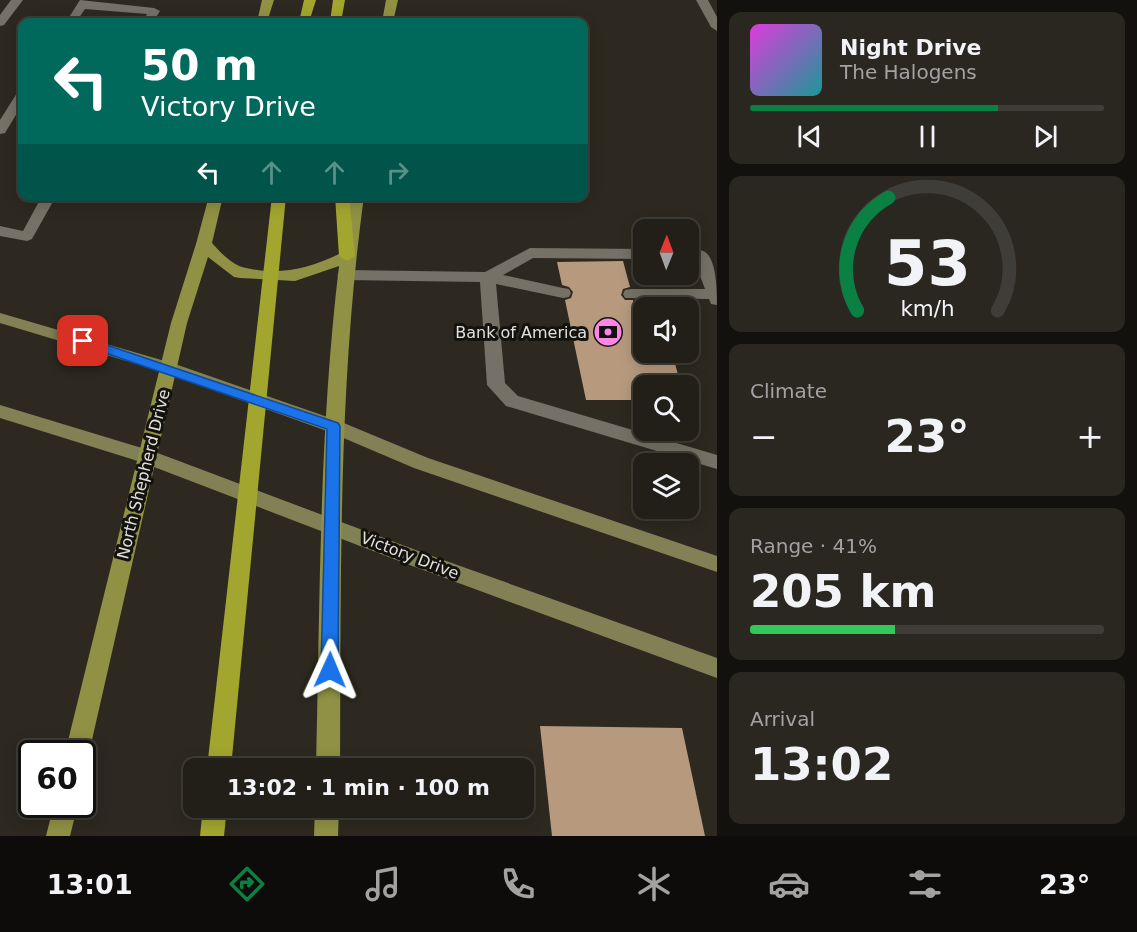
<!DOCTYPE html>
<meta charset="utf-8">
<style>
body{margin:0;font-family:"DejaVu Sans",sans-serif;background:#2a2721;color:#f1f3f6;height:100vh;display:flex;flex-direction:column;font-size:22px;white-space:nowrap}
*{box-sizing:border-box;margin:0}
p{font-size:20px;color:#a2a2a2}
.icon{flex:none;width:33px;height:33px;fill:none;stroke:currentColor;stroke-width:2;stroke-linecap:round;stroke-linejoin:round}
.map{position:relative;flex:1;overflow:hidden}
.sheet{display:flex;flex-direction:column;gap:12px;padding:12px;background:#13110d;width:420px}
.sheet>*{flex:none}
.hud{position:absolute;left:18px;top:18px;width:570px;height:183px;border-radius:12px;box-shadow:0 3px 15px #0003,0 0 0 2px #3f3d37;background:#00695c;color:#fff;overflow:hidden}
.needle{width:39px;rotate:1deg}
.fabs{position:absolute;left:633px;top:219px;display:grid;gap:12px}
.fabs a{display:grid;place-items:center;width:66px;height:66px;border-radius:12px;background:#221f18;box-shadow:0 3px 15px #0003,0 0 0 2px #3f3d37;font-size:30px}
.speed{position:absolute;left:18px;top:740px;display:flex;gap:12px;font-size:30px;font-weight:700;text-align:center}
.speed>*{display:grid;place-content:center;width:78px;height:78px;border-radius:50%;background:#221f18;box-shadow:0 3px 15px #0003,0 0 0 2px #3f3d37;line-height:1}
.speed .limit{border:3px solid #111;border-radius:9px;background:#fff;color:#111}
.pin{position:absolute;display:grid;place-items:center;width:51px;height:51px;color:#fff;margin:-26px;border-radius:12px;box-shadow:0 3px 9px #0006}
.me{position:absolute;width:66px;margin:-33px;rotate:1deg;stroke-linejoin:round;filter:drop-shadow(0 0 4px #0008)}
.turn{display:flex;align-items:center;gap:21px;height:126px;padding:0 24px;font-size:27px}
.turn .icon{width:78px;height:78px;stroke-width:2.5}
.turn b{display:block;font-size:42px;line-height:51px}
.lanes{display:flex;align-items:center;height:57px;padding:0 24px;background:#0003;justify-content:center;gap:30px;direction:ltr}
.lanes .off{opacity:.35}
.big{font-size:45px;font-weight:700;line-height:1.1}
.sheet .widget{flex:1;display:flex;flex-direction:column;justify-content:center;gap:9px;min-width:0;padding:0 21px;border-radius:12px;background:#2a2721}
.sheet .dial{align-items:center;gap:0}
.dial svg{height:156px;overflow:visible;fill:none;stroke:#3f3d37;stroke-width:7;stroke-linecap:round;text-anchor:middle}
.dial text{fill:#f1f3f6;stroke:none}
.song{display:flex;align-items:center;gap:18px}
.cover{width:72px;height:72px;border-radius:9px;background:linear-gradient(135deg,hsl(300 70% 55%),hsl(180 70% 35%))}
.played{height:6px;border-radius:3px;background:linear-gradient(90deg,#0b8043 70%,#3f3d37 70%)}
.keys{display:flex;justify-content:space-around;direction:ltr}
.heat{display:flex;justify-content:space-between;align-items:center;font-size:33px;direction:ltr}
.charge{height:9px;border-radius:4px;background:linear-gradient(90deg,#34c759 41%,#3f3d37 0)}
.trip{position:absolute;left:183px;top:758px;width:351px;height:60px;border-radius:12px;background:#221f18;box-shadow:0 3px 15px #0003,0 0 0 2px #3f3d37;font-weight:700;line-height:60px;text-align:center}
.dock{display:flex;height:96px;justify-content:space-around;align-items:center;background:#0e0c0a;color:#a2a2a2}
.dock .icon{width:42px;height:42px}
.dock .selected{color:#0b8043}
.dock b{font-size:27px;color:#f1f3f6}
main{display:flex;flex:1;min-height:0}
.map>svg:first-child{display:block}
.building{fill:#b79a7e}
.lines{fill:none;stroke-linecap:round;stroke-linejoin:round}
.lane{fill:#757166;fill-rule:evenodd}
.secondary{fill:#828155;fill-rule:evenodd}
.primary{fill:#909144;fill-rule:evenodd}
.highway{fill:#a2a62e;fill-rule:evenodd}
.route{fill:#1a73e8;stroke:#114b97;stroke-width:1.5}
.labels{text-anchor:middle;stroke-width:6;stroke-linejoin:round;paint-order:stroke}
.poi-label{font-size:16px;fill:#e2e0da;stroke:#14120e;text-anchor:end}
.street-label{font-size:16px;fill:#e2e0da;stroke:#14120e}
</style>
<main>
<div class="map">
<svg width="717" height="836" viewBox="0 0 717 836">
<rect width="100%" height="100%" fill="#2d2920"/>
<g class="building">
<path d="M623,261L630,287L623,289L621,295L625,300H633L636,312H644V352H672L681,386H644V400H586L565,300L571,298L573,292L569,287L562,285L557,262Z"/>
<path d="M540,726L682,728L705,836H552Z"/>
</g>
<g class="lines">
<g class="lane">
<path d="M11,0H23L4,25L0,26V15Z"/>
<path d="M80,0L154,8L160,11L153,22H143L147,14L85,9L76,22H66Z"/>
<path d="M696,0H708L717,17V31L711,27Z"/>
<path d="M22,92V105L5,133L0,134V120L17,93Z"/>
<path d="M42,196H56L32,239L27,241L0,236V226L23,231Z"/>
<path d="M530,248L644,249V259L533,258L503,275L563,288L569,289L571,293L569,297L563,298L496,284L505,383L518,396L717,455V469L506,406L487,385L480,282L345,280L337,275L345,270L485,272Z"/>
<path d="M688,250C693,250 699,249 703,251C717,256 717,293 717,305L711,304L709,299L625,298L623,294L625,290L631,289H705L694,260H688Z"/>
</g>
<g class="secondary">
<path d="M0,313L175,364L339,421L428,458L717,556V572L414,468L327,431L163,372L0,323Z"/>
<path d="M0,405L155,452L421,552L717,658V678L407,564L141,462L0,418Z"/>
</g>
<g class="primary">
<path d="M262,0H274L267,22H257Z"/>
<path d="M386,0H398L393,22H382Z"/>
<path d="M209,196H223L212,243C220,252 233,266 246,268C280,276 311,268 341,253L350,196H364C338,386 341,577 340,768H316C320,600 319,433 339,266L295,281L240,278L234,277L208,257L187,323L89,753L82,762V753H65L171,323L196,244Z"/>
<path d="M54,804H78L70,836H46Z"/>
<path d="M315,807H339L338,836H314Z"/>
</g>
<g class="highway">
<path d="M304,0H316L309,22H299Z"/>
<path d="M333,0H345L341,22H330Z"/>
<path d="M272,196H286L231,768H207Z"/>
<path d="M335,196H349L355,256L347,261L339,256Z"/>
<path d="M203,807H227L224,836H200Z"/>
</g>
</g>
<path class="route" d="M83,337L338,423L340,426L338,670L335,675L330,678L324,675L321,670L327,429L79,344L77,341Z"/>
<defs>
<g id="bank-disc" transform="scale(1.5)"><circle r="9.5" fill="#fc86e4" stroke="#14120e"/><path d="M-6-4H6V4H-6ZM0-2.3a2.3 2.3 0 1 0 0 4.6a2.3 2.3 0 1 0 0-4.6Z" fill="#111"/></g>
</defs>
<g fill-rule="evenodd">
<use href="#bank-disc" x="608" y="332"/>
</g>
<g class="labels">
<g class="poi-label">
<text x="587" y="338">Bank of America</text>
</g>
<g class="street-label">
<text transform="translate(143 474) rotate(-76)" y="6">North Shepherd Drive</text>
<text transform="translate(410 555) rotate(21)" y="6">Victory Drive</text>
</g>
</g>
</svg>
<div class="fabs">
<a><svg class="needle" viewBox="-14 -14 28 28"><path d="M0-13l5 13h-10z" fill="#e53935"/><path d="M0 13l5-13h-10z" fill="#a2a2a2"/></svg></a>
<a><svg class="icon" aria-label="sound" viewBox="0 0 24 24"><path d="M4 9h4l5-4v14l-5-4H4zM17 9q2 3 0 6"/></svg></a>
<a><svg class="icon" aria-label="search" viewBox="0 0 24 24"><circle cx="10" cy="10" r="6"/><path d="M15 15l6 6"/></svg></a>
<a><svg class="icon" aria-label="layers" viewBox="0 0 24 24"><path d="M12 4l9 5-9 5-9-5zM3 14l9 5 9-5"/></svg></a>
</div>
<div class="speed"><div class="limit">60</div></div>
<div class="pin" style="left:83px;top:341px;background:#d93025"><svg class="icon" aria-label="arrive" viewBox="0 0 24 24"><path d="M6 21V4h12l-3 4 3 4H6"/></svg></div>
<svg class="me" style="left:330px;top:670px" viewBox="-20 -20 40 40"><path d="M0-17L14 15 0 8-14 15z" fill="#1a73e8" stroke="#fff" stroke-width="4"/></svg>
<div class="trip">13:02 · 1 min · 100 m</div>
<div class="hud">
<div class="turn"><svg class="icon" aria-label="left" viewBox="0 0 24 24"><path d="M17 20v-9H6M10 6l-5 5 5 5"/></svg><div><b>50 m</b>Victory Drive</div></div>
<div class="lanes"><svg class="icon" aria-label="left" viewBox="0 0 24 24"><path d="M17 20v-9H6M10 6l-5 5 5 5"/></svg><svg class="icon off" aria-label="ahead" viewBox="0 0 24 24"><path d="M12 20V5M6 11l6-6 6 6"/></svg><svg class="icon off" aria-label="ahead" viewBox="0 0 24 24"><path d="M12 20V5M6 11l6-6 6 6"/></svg><svg class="icon off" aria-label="right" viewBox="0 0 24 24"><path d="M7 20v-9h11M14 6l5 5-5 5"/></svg></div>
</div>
</div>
<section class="sheet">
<div class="widget">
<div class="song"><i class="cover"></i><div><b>Night Drive</b><p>The Halogens</p></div></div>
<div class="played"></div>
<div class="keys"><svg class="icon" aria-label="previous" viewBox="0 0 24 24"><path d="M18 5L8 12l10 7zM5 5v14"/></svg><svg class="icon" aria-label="pause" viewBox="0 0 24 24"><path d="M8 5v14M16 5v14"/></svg><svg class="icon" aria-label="next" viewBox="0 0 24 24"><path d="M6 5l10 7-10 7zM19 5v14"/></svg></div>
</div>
<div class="widget dial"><svg viewBox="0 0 100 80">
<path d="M14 69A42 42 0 1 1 86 69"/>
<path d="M14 69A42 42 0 0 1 30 11" stroke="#0b8043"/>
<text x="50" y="56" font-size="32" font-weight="700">53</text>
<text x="50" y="72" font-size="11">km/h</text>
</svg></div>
<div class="widget"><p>Climate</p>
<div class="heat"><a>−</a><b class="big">23°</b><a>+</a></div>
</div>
<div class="widget"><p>Range · 41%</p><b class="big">205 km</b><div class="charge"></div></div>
<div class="widget"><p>Arrival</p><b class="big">13:02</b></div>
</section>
</main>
<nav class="dock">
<b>13:01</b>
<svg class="icon selected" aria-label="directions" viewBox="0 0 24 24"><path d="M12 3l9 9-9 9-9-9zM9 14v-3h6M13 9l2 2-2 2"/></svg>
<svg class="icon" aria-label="music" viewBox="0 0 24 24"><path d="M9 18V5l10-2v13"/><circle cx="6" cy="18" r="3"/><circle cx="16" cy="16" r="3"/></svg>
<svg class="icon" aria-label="phone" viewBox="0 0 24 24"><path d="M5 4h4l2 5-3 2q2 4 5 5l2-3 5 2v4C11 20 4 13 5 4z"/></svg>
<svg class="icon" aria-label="climate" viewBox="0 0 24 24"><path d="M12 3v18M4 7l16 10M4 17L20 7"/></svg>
<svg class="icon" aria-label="car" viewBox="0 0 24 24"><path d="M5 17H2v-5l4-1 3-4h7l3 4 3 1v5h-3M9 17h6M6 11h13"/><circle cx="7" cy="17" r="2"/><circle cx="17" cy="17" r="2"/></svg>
<svg class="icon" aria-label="filters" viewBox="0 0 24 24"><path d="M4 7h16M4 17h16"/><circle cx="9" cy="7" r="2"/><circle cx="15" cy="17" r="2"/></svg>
<b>23°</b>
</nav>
